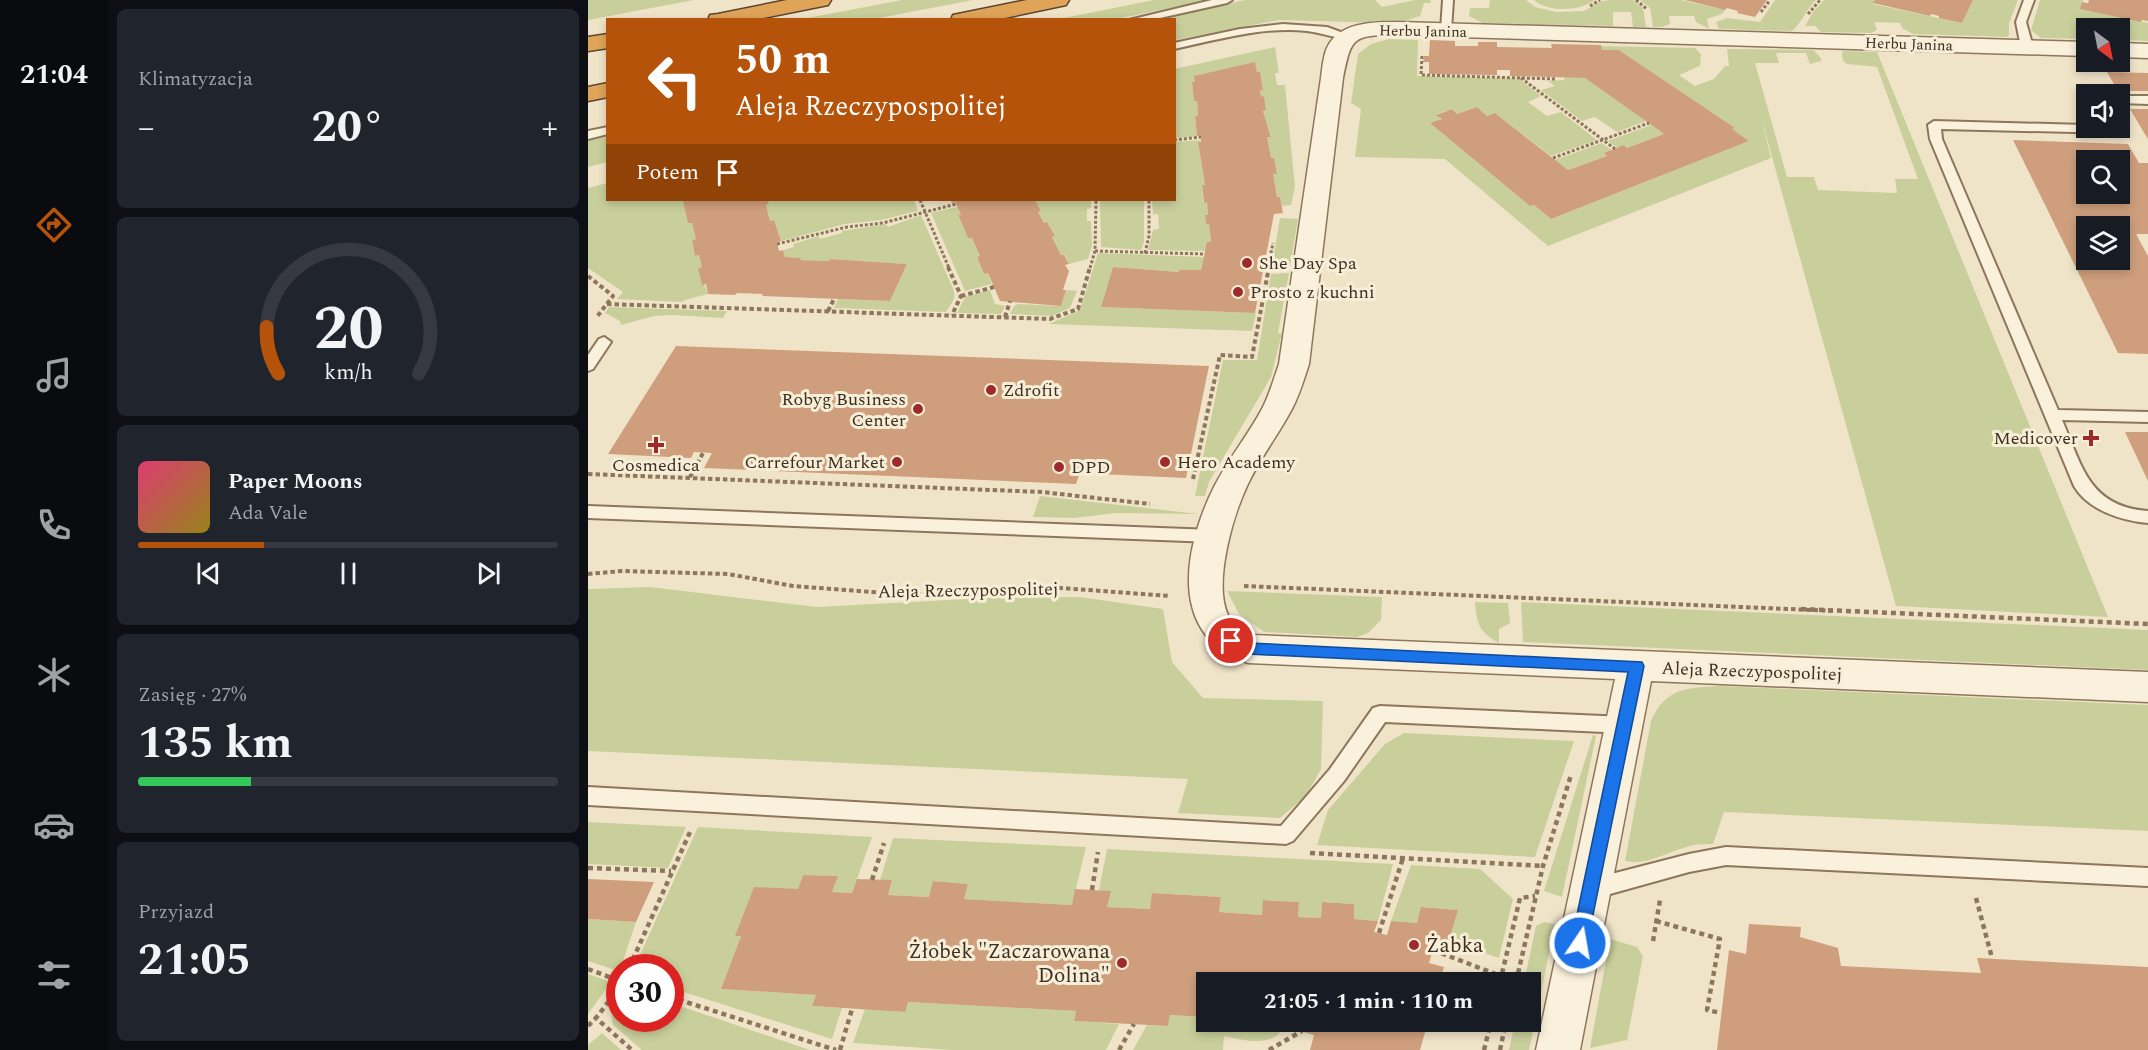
<!DOCTYPE html>
<html lang="pl">
<meta charset="utf-8">
<style>
body{margin:0;font-family:Spectral,serif;background:#20242c;color:#f1f3f6;height:100vh;display:flex;flex-direction:column;font-size:22px;white-space:nowrap}
*{box-sizing:border-box;margin:0}
p{font-size:20px;color:#9ea1a6}
.icon{flex:none;width:33px;height:33px;fill:none;stroke:currentColor;stroke-width:2;stroke-linecap:round;stroke-linejoin:round}
.map{position:relative;flex:1;overflow:hidden}
.drawer{display:flex;flex-direction:column;gap:9px;padding:9px;background:#0d0f14;width:480px}
.drawer>*{flex:none}
.hud{position:absolute;left:18px;top:18px;width:570px;height:183px;border-radius:0px;box-shadow:0 3px 9px #0003;background:#b45309;color:#fff;overflow:hidden}
.needle{width:39px;rotate:148deg}
.tools{position:absolute;left:1488px;top:18px;display:grid;gap:12px}
.tools a{display:grid;place-items:center;width:54px;height:54px;border-radius:0px;background:#171b24;box-shadow:0 3px 9px #0003;font-size:30px}
.speed{position:absolute;left:18px;top:954px;display:flex;gap:12px;font-size:30px;font-weight:700;text-align:center}
.speed>*{display:grid;place-content:center;width:78px;height:78px;border-radius:50%;background:#171b24;box-shadow:0 3px 9px #0003;line-height:1}
.speed .limit{border:9px solid #d22;background:#fff;color:#111}
.pin{position:absolute;display:grid;place-items:center;width:51px;height:51px;color:#fff;margin:-26px;border:3px solid #fff;border-radius:50%;box-shadow:0 2px 6px #0007}
.me{position:absolute;width:66px;margin:-33px;rotate:12deg;stroke-linejoin:round;filter:drop-shadow(0 0 4px #0008)}
.turn{display:flex;align-items:center;gap:21px;height:126px;padding:0 30px;font-size:27px}
.turn .icon{width:78px;height:78px;stroke-width:2.5}
.turn b{display:block;font-size:42px;line-height:51px}
.then{display:flex;align-items:center;height:57px;padding:0 30px;background:#0003;gap:12px;font-size:22px}
.big{font-size:45px;font-weight:700;line-height:1.1}
.drawer .tile{flex:1;display:flex;flex-direction:column;justify-content:center;gap:9px;min-width:0;padding:0 21px;border-radius:9px;background:#20242c}
.drawer .dial{align-items:center;gap:0}
.dial svg{height:156px;overflow:visible;fill:none;stroke:#363941;stroke-width:7;stroke-linecap:round;text-anchor:middle}
.dial text{fill:#f1f3f6;stroke:none}
.song{display:flex;align-items:center;gap:18px}
.cover{width:72px;height:72px;border-radius:9px;background:linear-gradient(135deg,hsl(340 70% 55%),hsl(50 70% 35%))}
.played{height:6px;border-radius:3px;background:linear-gradient(90deg,#b45309 30%,#363941 30%)}
.keys{display:flex;justify-content:space-around;direction:ltr}
.heat{display:flex;justify-content:space-between;align-items:center;font-size:33px;direction:ltr}
.charge{height:9px;border-radius:4px;background:linear-gradient(90deg,#34c759 27%,#363941 0)}
.trip{position:absolute;left:608px;top:972px;width:345px;height:60px;border-radius:0px;background:#171b24;box-shadow:0 3px 9px #0003;font-weight:700;line-height:60px;text-align:center}
main{display:flex;flex:1;min-height:0}
.tabs{display:flex;flex-direction:column;width:108px;justify-content:space-around;align-items:center;background:#090b0e;color:#9ea1a6}
.tabs .icon{width:42px;height:42px}
.tabs .current{color:#b45309}
.tabs b{font-size:27px;color:#f1f3f6}
.map>svg:first-child{display:block}
.green{fill:#c9cf9b}
.building{fill:#cf9f7d;fill-rule:evenodd}
.lines{fill:none;stroke-linecap:round;stroke-linejoin:round}
.lane-casing{stroke:#8d765c;stroke-width:4}
.street-casing{stroke:#8d765c;stroke-width:3}
.highway-casing{stroke:#5b4430;stroke-width:3}
.path-far2{stroke:#8d765c;stroke-width:3;stroke-dasharray:3 2;stroke-linecap:butt}
.path-far1{stroke:#8d765c;stroke-width:4;stroke-dasharray:4.5 3;stroke-linecap:butt}
.path{stroke:#8d765c;stroke-width:4.5;stroke-dasharray:5 4;stroke-linecap:butt}
.lane{fill:#faf1dc;fill-rule:evenodd}
.street{fill:#faf1dc;fill-rule:evenodd}
.highway{fill:#e0a458;fill-rule:evenodd}
.route{fill:#1a73e8;stroke:#114b97;stroke-width:1.5}
.poi-dot{fill:#9e2a2b;stroke:#f7eed8;stroke-width:2}
.labels{text-anchor:middle;stroke-width:6;stroke-linejoin:round;paint-order:stroke}
.far-street-label{font-size:15px;fill:#3d2e20;stroke:#f7eed8}
.poi-label{font-size:18px;fill:#3d2e20;stroke:#f7eed8;text-anchor:start}
.street-label{font-size:18px;fill:#3d2e20;stroke:#f7eed8}
.near-poi-label{font-size:21px;fill:#3d2e20;stroke:#f7eed8;text-anchor:start}
</style>
<main>
<nav class="tabs">
<b>21:04</b>
<svg class="icon current" aria-label="directions" viewBox="0 0 24 24"><path d="M12 3l9 9-9 9-9-9zM9 14v-3h6M13 9l2 2-2 2"/></svg>
<svg class="icon" aria-label="music" viewBox="0 0 24 24"><path d="M9 18V5l10-2v13"/><circle cx="6" cy="18" r="3"/><circle cx="16" cy="16" r="3"/></svg>
<svg class="icon" aria-label="phone" viewBox="0 0 24 24"><path d="M5 4h4l2 5-3 2q2 4 5 5l2-3 5 2v4C11 20 4 13 5 4z"/></svg>
<svg class="icon" aria-label="climate" viewBox="0 0 24 24"><path d="M12 3v18M4 7l16 10M4 17L20 7"/></svg>
<svg class="icon" aria-label="car" viewBox="0 0 24 24"><path d="M5 17H2v-5l4-1 3-4h7l3 4 3 1v5h-3M9 17h6M6 11h13"/><circle cx="7" cy="17" r="2"/><circle cx="17" cy="17" r="2"/></svg>
<svg class="icon" aria-label="filters" viewBox="0 0 24 24"><path d="M4 7h16M4 17h16"/><circle cx="9" cy="7" r="2"/><circle cx="15" cy="17" r="2"/></svg>
</nav>
<section class="drawer">
<div class="tile"><p>Klimatyzacja</p>
<div class="heat"><a>−</a><b class="big">20°</b><a>+</a></div>
</div>
<div class="tile dial"><svg viewBox="0 0 100 80">
<path d="M14 69A42 42 0 1 1 86 69"/>
<path d="M14 69A42 42 0 0 1 8 45" stroke="#b45309"/>
<text x="50" y="56" font-size="32" font-weight="700">20</text>
<text x="50" y="72" font-size="11">km/h</text>
</svg></div>
<div class="tile">
<div class="song"><i class="cover"></i><div><b>Paper Moons</b><p>Ada Vale</p></div></div>
<div class="played"></div>
<div class="keys"><svg class="icon" aria-label="previous" viewBox="0 0 24 24"><path d="M18 5L8 12l10 7zM5 5v14"/></svg><svg class="icon" aria-label="pause" viewBox="0 0 24 24"><path d="M8 5v14M16 5v14"/></svg><svg class="icon" aria-label="next" viewBox="0 0 24 24"><path d="M6 5l10 7-10 7zM19 5v14"/></svg></div>
</div>
<div class="tile"><p>Zasięg · 27%</p><b class="big">135 km</b><div class="charge"></div></div>
<div class="tile"><p>Przyjazd</p><b class="big">21:05</b></div>
</section>
<div class="map">
<svg width="1560" height="1050" viewBox="0 0 1560 1050">
<rect width="100%" height="100%" fill="#f0e4c8"/>
<g class="green">
<path d="M0,0H106L0,20Z"/>
<path d="M314,0H385L286,19H214Z"/>
<path d="M566,0H622L528,19H471Z"/>
<path d="M657,0H787L794,7L827,0H843L842,3H836L832,16L820,20H799L797,23L691,20L587,40L586,20H566Z"/>
<path d="M902,0H938L947,7L968,12L996,11L1014,1L1022,0H1045L1055,8L1058,27H1045L1043,12H1025V26L895,23L881,16L882,8H901Z"/>
<path d="M946,0H1007C993,11 959,13 946,0Z"/>
<path d="M1052,0H1093L1137,10L1134,14L1119,19L1121,29L1108,22L1106,16H1081L1082,24L1074,27H1065L1062,8Z"/>
<path d="M1187,0H1228C1218,10 1213,24 1204,31L1131,29L1128,22L1139,18L1172,22Z"/>
<path d="M1236,0H1287L1285,4L1374,23L1385,0H1430L1421,23V35L1419,37L1325,34L1314,28L1312,23L1286,22L1289,30L1283,33L1233,32L1227,26H1217L1225,12Z"/>
<path d="M1452,0H1495L1493,9L1560,23V41L1535,40L1532,39V28H1497V39L1453,38L1443,30Z"/>
<path d="M801,39L830,40L829,76L931,79L953,96L940,102L959,116L973,112L1009,140L963,156L907,113L899,116L889,107L869,114L864,109L849,114L854,119L842,123L942,206L946,205L963,219L1161,141L1144,129L1147,128L1031,50H1014L1013,46L1107,48L1113,54L1112,66L1091,75L1107,86L1126,79L1137,66H1141L1139,49L1225,50L1233,58V61L1222,64L1218,53H1188L1191,63H1167L1199,177H1226L1230,190L1309,193L1307,179H1330L1289,67L1259,64L1255,61L1254,54L1255,51L1289,52L1520,617L1308,606L1173,117L1183,158L960,246L857,159L767,157L773,109L763,103L770,54L783,44Z"/>
<path d="M687,47L691,73H687L689,85H697L707,187L703,205L694,206L692,197H689L685,174L689,173L686,159L683,158L679,137L683,136L675,111L678,110L676,97H673L672,90H675L672,72H669L667,63L607,76V82L604,83L606,101H609L610,116H607L609,136L587,138L586,69Z"/>
<path d="M977,77L997,78L1058,121L1029,132L1007,117L994,121L953,90L967,86L960,81L976,80Z"/>
<path d="M1063,125L1076,134L1039,148L1036,146L1030,148L1020,141Z"/>
<path d="M19,137V162L0,167V141Z"/>
<path d="M613,140L610,143L617,185L614,186L615,202H619L620,215L617,216L618,224H621L623,242L617,251L560,250L565,230L571,229L570,214L565,215L564,200H586L587,142Z"/>
<path d="M1014,143L1024,150L1016,153L1019,156L980,170L967,160Z"/>
<path d="M19,183L20,200H98L100,223H104L108,239L104,240L107,256L111,255L114,267L110,268L120,294L97,300L94,302L29,299L35,292L0,268V188Z"/>
<path d="M180,200H326L330,211L293,220L257,224L193,241L186,220L182,221L178,205L181,204Z"/>
<path d="M447,200H503V208L499,209V221H503L504,245L500,259L481,264L477,255H473L464,237L467,236L459,222L456,223L450,212L453,211Z"/>
<path d="M512,200H556V242L553,250L513,247Z"/>
<path d="M369,207L373,215L370,216L380,238H384L392,256L389,257L396,274L400,273L404,284L377,291L343,213Z"/>
<path d="M333,215L366,291V299L358,312L246,308L250,299L302,301L319,264L242,259L241,261L212,260L213,258L197,257L195,250L206,247L205,244L231,236L232,239L254,233V231L298,224L300,227Z"/>
<path d="M692,218L710,219L702,266H684Z"/>
<path d="M510,253L616,257L613,270H592L591,272L525,267L513,307L668,313L664,331L461,324L492,310Z"/>
<path d="M701,273L690,333H694L683,377L621,482L617,496H607L635,360H669L683,274Z"/>
<path d="M402,290L407,304L417,306L413,314L369,313L377,297Z"/>
<path d="M478,290L489,291L482,308L464,316L422,314L426,306L430,304L473,306Z"/>
<path d="M21,307L139,311L135,318L84,315L66,316L33,325L32,321L17,313Z"/>
<path d="M452,496L611,514L528,513L486,518L445,517Z"/>
<path d="M62,587L229,607L398,598L492,597L575,609L584,662L615,698L735,701L733,769L718,796L692,818L590,813L600,779L0,751V589Z"/>
<path d="M639,591L794,597L793,620L780,633L769,637L676,632L651,614Z"/>
<path d="M887,602L920,603L922,623L911,629V643C890,631 889,624 887,602Z"/>
<path d="M933,602L1560,630V670L935,642Z"/>
<path d="M1132,686L1560,705V831L1136,812L1125,844C1119,844 1112,844 1106,845C1082,850 1061,866 1037,861L1063,721C1078,687 1099,688 1132,686Z"/>
<path d="M816,733L986,741L947,857L729,845L740,810L797,744Z"/>
<path d="M1005,735L1008,736L974,897L956,891Z"/>
<path d="M0,822L98,827L80,868L0,864Z"/>
<path d="M110,827L284,837L264,893L244,892L249,876L215,875L210,889L147,936H153L133,989L228,995L224,1006L254,1008L244,1039L83,988L82,968H46Z"/>
<path d="M305,838L498,847L484,905L376,899L380,884L346,881L341,897L300,895L304,881L292,880Z"/>
<path d="M519,849L805,864L790,921L766,919V904L734,902L733,918L710,917L711,902L676,900L674,915L631,912L633,897L565,893L562,909L519,907L522,892L511,890Z"/>
<path d="M823,865L892,869L925,899L911,958L859,940L870,910L834,907L829,923L803,921Z"/>
<path d="M0,919L48,922L33,967L27,970L0,961Z"/>
<path d="M957,922L967,924L941,1050H921L927,1022H942V982H936L948,926Z"/>
<path d="M1022,939L1049,947L1055,956L1039,1040L1002,1048Z"/>
<path d="M0,974L23,982L0,1014Z"/>
<path d="M31,998L32,1018H82L83,1003L222,1050H54L25,1025L23,1012Z"/>
<path d="M320,1002L488,1011L486,1021L531,1024L518,1050H364L265,1043L277,1009L316,1012Z"/>
<path d="M582,1015L618,1017V1022H696C691,1050 655,1040 636,1036L635,1050H545L559,1025L580,1026Z"/>
<path d="M14,1033L33,1050H0V1045Z"/>
</g>
<g class="building">
<path d="M1097,0H1179L1167,17L1149,13L1150,11L1139,8L1137,10Z"/>
<path d="M1287,0H1385L1374,23L1351,18V16L1343,14L1342,16L1285,3Z"/>
<path d="M1501,0H1560V21L1554,20L1553,22L1492,9L1494,2L1500,3Z"/>
<path d="M842,40L867,41V46H890V42H909V47L964,48L963,44L1013,45L1014,50H1031L1147,128L1144,129L1161,141L963,219L946,205L942,206L842,123L854,119L848,115L864,109L869,114L889,107L899,116L907,113L980,170L1019,156L1016,153L1036,145L1039,148L1076,134L997,78L922,76V70H909V75L841,74V62H835L836,56H841Z"/>
<path d="M667,62L669,72H672L675,90H672L673,97L676,96L678,110L675,111L683,137H679L683,158H686L689,174H685L689,197H692L695,213L686,214L667,313L513,307L525,267L591,272V270H613L619,242H623L621,224H618L617,215H620L619,202L616,203L614,185H617L610,142H613V137L609,136L607,116H610L609,101H606L604,82H607L606,76Z"/>
<path d="M1519,72L1560,73V91H1530Z"/>
<path d="M1542,109H1560V139L1558,136Z"/>
<path d="M1425,140L1540,144L1551,163H1560V234H1548L1560,256V354L1530,353ZM1498,160H1532V194H1498ZM1498,226H1532V260H1498Z"/>
<path d="M98,200H180L181,204L178,205L182,221L186,220L193,241L189,242L191,251L195,250L197,257L214,258L212,260L241,261L242,259L319,264L302,301L174,296L175,294L149,293L147,295L120,294L118,284L114,285L110,268L114,267L111,255L107,256L104,240L108,239L104,223H100L95,201Z"/>
<path d="M363,200H447L453,211L450,212L456,223L459,222L467,236L464,237L473,255H476L481,264L477,265L481,271L475,290H478L473,306L412,301L400,273L396,274L389,257L392,256L384,238H380L370,215H373L367,202L364,203Z"/>
<path d="M88,346L621,366L598,478L510,474L512,469H493L488,484L116,468L124,453L106,452L103,458L20,454Z"/>
<path d="M1537,432H1560V481Z"/>
<path d="M215,875L250,876L244,892L264,893L269,879L304,880L300,895L341,897L345,881L380,884L376,899L484,905L487,889L504,890L523,891L519,907L562,909L564,893L633,897L631,912L674,915L675,900L711,902L710,917L733,918L734,902L766,904V919L790,921L786,932L799,935L803,921L829,923L833,907L870,910L863,933L859,940L847,943L841,963L856,967L851,982H618V1017L582,1015L580,1026L486,1021L488,1011L320,1002L317,1012L224,1006L228,995L133,989L153,936H147L166,887L210,889Z"/>
<path d="M0,879L66,882L48,922L0,919Z"/>
<path d="M1161,924L1213,927L1212,937L1250,948L1253,966L1393,973L1389,958L1560,967V1050H1129L1141,950L1158,954Z"/>
<path d="M696,1022H840L832,1050H722L726,1035L695,1026Z"/>
</g>
<g class="lines">
<g class="lane-casing">
<g id="lane">
<path d="M624,0H644L639,3L563,20H541Z"/>
<path d="M855,0H865L863,30L858,33L853,30Z"/>
<path d="M1436,0H1446L1438,22L1445,47L1439,50L1433,47L1428,22Z"/>
<path d="M695,24L739,27L766,37L760,40C746,37 733,33 719,31C675,26 629,40 586,49V43L652,29Z"/>
<path d="M1560,96V104L1532,103V96Z"/>
<path d="M1346,121L1498,125V128L1532,127L1533,129L1527,133L1353,129L1354,139L1470,410L1560,412V422L1474,420C1494,466 1501,507 1560,511V523C1534,521 1500,510 1486,486L1342,139L1340,125Z"/>
<path d="M20,127V134L0,139V131Z"/>
<path d="M16,337L23,342L5,369L0,371V355L11,339Z"/>
<path d="M0,506L625,530L631,532L633,536L631,540L625,542L0,518Z"/>
<path d="M792,706L1037,717L1044,719L1046,725L1044,731L1037,733L797,722L756,781L705,841L698,844L0,805V787L693,826L742,769L785,708Z"/>
<path d="M1138,847L1560,868V886L1138,865L1101,872L1004,899L997,896L994,889L997,882L1004,879L1101,854Z"/>
</g>
</g>
<g class="street-casing">
<g id="street">
<path d="M812,22L1498,42V56L804,35C763,35 763,40 755,78L721,364C716,379 712,393 705,407C691,434 672,458 659,486C645,516 625,583 640,615C645,624 656,630 665,635L1560,672V702L1063,681L992,1050H948L1027,679L660,663C578,636 596,546 627,485C641,458 661,434 675,407C682,393 686,378 691,364L733,78C734,69 735,59 738,50C750,21 786,22 812,22Z"/>
<path d="M1532,43L1560,44V58L1532,57Z"/>
</g>
</g>
<g class="highway-casing">
<g id="highway">
<path d="M199,0H243L240,5L165,20H120L122,15L130,14Z"/>
<path d="M439,0H481L478,5L407,20H363L365,15Z"/>
<path d="M20,34V48L0,51V37Z"/>
<path d="M20,83V97L0,101V87Z"/>
</g>
</g>
<g class="path-far2">
<path d="M1048,0L1059,9"/>
<path d="M1002,6L1012,0"/>
<path d="M1173,12L1182,0"/>
<path d="M1220,14L1232,0"/>
<path d="M834,56L833,75L967,79L966,77"/>
<path d="M933,78L1027,149"/>
<path d="M586,140L613,137"/>
<path d="M965,158L1061,123"/>
<path d="M332,200L361,268"/>
<path d="M189,244L259,227L295,223L368,204"/>
<path d="M507,251L616,254"/>
<path d="M557,253L561,236V200"/>
<path d="M502,268L507,251L508,200"/>
<path d="M680,268L685,243"/>
</g>
<g class="path-far1">
<path d="M360,267L373,296L364,315"/>
<path d="M0,276L25,296L8,318"/>
<path d="M373,296L406,287"/>
<path d="M19,304L462,319L490,309L502,267"/>
<path d="M240,311L246,299"/>
<path d="M417,317L422,301"/>
<path d="M0,474L454,492L562,504"/>
<path d="M102,477L115,453"/>
<path d="M605,479L632,355L664,357L681,267"/>
<path d="M0,574L34,571L140,574L205,586L324,595L446,586L582,596"/>
<path d="M656,586L1248,611"/>
</g>
<g class="path">
<path d="M1213,609L1560,624"/>
<path d="M722,853L955,866"/>
<path d="M0,868L83,871"/>
<path d="M284,880L296,843"/>
<path d="M504,890L510,852"/>
<path d="M1388,898L1404,958"/>
<path d="M1068,921L1132,939L1119,1010L1133,1013"/>
<path d="M791,933L815,858"/>
<path d="M1065,941L1072,900"/>
<path d="M845,950L928,982"/>
<path d="M41,968L102,832"/>
<path d="M0,969L32,981"/>
<path d="M912,982L932,898L947,896"/>
<path d="M928,982L955,866L983,775"/>
<path d="M32,987L8,1018L44,1050"/>
<path d="M82,997L248,1050"/>
<path d="M0,1026L8,1018"/>
<path d="M252,1050L264,1009"/>
<path d="M531,1050L546,1024"/>
<path d="M681,1050L714,1031"/>
<path d="M896,1050L903,1022"/>
<path d="M912,1050L918,1022"/>
</g>
<use href="#lane" class="lane"/>
<use href="#street" class="street"/>
<use href="#highway" class="highway"/>
</g>
<path class="route" d="M643,635L661,643L1054,662L1056,666L998,949L992,951L986,949L983,943L1040,672L660,654L638,645L636,641L638,637Z"/>
<g class="poi-dot">
<circle cx="659" cy="263" r="6"/>
<circle cx="650" cy="292" r="6"/>
<circle cx="403" cy="390" r="6"/>
<circle cx="330" cy="409" r="6"/>
<path d="M1500 429h6v6h6v6h-6v6h-6v-6h-6v-6h6z"/>
<path d="M65 436h6v6h6v6h-6v6h-6v-6h-6v-6h6z"/>
<circle cx="309" cy="462" r="6"/>
<circle cx="577" cy="462" r="6"/>
<circle cx="471" cy="467" r="6"/>
<circle cx="826" cy="945" r="6"/>
<circle cx="534" cy="963" r="6"/>
</g>
<g class="labels">
<g class="far-street-label">
<text transform="translate(835 31) rotate(1)" y="5">Herbu Janina</text>
<text transform="translate(1321 44) rotate(2)" y="5">Herbu Janina</text>
</g>
<g class="poi-label">
<text x="671" y="269">She Day Spa</text>
<text x="662" y="298">Prosto z kuchni</text>
<text x="415" y="396">Zdrofit</text>
<text x="318" y="405" text-anchor="end">Robyg Business<tspan x="318" dy="21">Center</tspan></text>
<text x="1490" y="444" text-anchor="end">Medicover</text>
<text x="297" y="468" text-anchor="end">Carrefour Market</text>
<text x="589" y="468">Hero Academy</text>
<text x="68" y="471" text-anchor="middle">Cosmedica</text>
<text x="483" y="473">DPD</text>
</g>
<g class="street-label">
<text transform="translate(380 590) rotate(-1)" y="6">Aleja Rzeczypospolitej</text>
<text transform="translate(1164 671) rotate(2)" y="6">Aleja Rzeczypospolitej</text>
</g>
<g class="near-poi-label">
<text x="838" y="952">Żabka</text>
<text x="522" y="958" text-anchor="end">Żłobek "Zaczarowana<tspan x="522" dy="24">Dolina"</tspan></text>
</g>
</g>
</svg>
<div class="tools">
<a><svg class="needle" viewBox="-14 -14 28 28"><path d="M0-13l5 13h-10z" fill="#e53935"/><path d="M0 13l5-13h-10z" fill="#9ea1a6"/></svg></a>
<a><svg class="icon" aria-label="sound" viewBox="0 0 24 24"><path d="M4 9h4l5-4v14l-5-4H4zM17 9q2 3 0 6"/></svg></a>
<a><svg class="icon" aria-label="search" viewBox="0 0 24 24"><circle cx="10" cy="10" r="6"/><path d="M15 15l6 6"/></svg></a>
<a><svg class="icon" aria-label="layers" viewBox="0 0 24 24"><path d="M12 4l9 5-9 5-9-5zM3 14l9 5 9-5"/></svg></a>
</div>
<div class="speed"><div class="limit">30</div></div>
<div class="pin" style="left:643px;top:641px;background:#d93025"><svg class="icon" aria-label="arrive" viewBox="0 0 24 24"><path d="M6 21V4h12l-3 4 3 4H6"/></svg></div>
<svg class="me" style="left:992px;top:943px" viewBox="-20 -20 40 40"><circle r="17" fill="#1a73e8" stroke="#fff" stroke-width="3"/><path d="M0-11L8 9 0 5-8 9z" fill="#fff"/></svg>
<div class="trip">21:05 · 1 min · 110 m</div>
<div class="hud">
<div class="turn"><svg class="icon" aria-label="left" viewBox="0 0 24 24"><path d="M17 20v-9H6M10 6l-5 5 5 5"/></svg><div><b>50 m</b>Aleja Rzeczypospolitej</div></div>
<div class="then">Potem<svg class="icon" aria-label="arrive" viewBox="0 0 24 24"><path d="M6 21V4h12l-3 4 3 4H6"/></svg></div>
</div>
</div>
</main>
